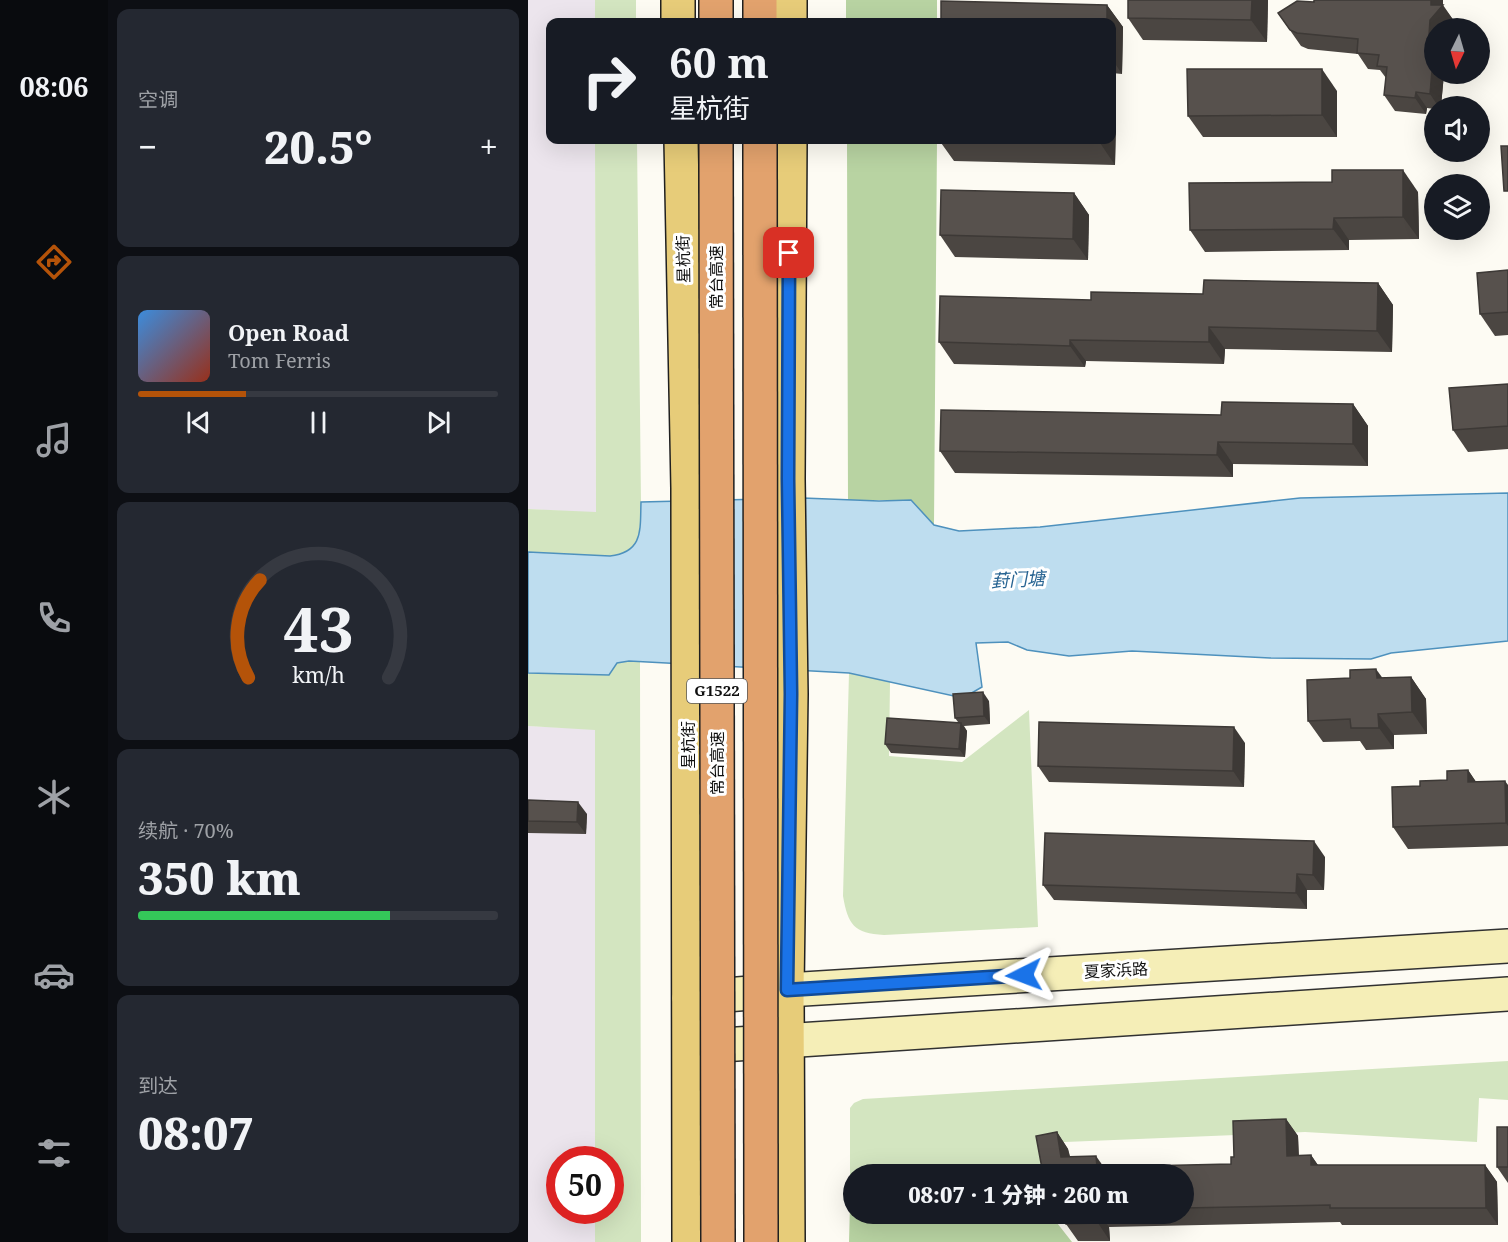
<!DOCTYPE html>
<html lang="zh">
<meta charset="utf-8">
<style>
body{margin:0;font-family:"Noto Serif","Noto Sans SC",serif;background:#242831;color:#f1f3f6;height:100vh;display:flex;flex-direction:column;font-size:22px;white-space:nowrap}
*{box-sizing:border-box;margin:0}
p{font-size:20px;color:#9ea1a6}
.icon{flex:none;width:33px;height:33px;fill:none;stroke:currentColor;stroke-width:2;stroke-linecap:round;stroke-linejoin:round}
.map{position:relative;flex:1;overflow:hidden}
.details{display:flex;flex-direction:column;gap:9px;padding:9px;background:#0d0f14;width:420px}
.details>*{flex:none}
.hud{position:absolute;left:18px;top:18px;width:570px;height:126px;border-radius:12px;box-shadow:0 6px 24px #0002;background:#171b24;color:#f1f3f6;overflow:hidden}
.needle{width:39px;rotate:185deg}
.buttons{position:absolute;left:896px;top:18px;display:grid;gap:12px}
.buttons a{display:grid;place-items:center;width:66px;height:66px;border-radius:50%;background:#171b24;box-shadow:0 6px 24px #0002;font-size:30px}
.speed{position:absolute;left:18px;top:1146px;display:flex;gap:12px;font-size:30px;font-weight:700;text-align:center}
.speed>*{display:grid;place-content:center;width:78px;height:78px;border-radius:50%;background:#171b24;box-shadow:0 6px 24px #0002;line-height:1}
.speed .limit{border:9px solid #d22;background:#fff;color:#111}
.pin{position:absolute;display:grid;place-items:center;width:51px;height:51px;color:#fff;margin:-26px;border-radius:12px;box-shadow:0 3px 9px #0006}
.me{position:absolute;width:66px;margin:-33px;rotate:267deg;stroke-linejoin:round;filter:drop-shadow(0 0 4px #0008)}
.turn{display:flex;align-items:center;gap:21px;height:126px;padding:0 24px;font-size:27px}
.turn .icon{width:78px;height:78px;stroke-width:2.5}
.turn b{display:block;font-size:42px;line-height:51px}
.big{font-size:45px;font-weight:800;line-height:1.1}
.details .widget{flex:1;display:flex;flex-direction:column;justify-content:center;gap:9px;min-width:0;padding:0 21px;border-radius:12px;background:#242831}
.details .dial{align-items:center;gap:0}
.dial svg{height:156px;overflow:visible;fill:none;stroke:#363941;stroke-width:7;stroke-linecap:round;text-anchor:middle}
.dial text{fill:#f1f3f6;stroke:none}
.song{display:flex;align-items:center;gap:18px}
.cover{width:72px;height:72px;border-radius:9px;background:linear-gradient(135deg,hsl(210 70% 55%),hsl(10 70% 35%))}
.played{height:6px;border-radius:3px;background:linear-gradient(90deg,#b45309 30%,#363941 30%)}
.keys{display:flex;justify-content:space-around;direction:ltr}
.heat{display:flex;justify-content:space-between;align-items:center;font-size:33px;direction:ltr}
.charge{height:9px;border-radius:4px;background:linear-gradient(90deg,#34c759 70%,#363941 0)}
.trip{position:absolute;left:315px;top:1164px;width:351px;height:60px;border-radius:30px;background:#171b24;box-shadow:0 6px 24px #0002;font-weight:800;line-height:60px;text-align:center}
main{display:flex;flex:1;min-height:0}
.tab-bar{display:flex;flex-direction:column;width:108px;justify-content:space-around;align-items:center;background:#090b0e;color:#9ea1a6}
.tab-bar .icon{width:42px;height:42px}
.tab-bar .selected{color:#b45309}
.tab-bar b{font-size:27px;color:#f1f3f6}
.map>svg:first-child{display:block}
.industrial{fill:#ece5ed}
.green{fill:#d3e5c0}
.forest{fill:#b8d3a2}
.water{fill:#beddef;stroke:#4e91bd;stroke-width:1.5}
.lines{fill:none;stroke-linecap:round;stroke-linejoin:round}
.secondary-casing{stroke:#313131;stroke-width:36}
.primary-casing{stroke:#202020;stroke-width:36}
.motorway-casing{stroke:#202020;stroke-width:36}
.secondary{stroke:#f5eeb7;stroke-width:33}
.primary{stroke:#e7cc79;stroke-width:33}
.motorway{stroke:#e2a26d;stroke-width:33}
.motorway-bridge-casing{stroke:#202020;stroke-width:36;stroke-linecap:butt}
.motorway-bridge{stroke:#e2a26d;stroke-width:33}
.wall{fill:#4b4642}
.shaded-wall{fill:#3d3936}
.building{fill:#57514d;stroke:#3d3936;stroke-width:1.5}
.route-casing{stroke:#114b97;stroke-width:15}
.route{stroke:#1a73e8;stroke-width:10}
.labels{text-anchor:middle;stroke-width:6;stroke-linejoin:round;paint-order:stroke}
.shield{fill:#fff;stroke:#575757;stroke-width:1.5}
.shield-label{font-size:15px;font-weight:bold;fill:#0f0f0f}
.street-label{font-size:16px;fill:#0f0f0f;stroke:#fff}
.water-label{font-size:18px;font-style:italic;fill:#286492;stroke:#fff}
</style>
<main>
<nav class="tab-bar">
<b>08:06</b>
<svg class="icon selected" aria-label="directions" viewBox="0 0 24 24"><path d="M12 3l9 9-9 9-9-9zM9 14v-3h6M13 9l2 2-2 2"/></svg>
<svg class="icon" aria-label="music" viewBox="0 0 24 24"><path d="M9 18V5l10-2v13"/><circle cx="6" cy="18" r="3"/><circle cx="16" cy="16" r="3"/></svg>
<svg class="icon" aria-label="phone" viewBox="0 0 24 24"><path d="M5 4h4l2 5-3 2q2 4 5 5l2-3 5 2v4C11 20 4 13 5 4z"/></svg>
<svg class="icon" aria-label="climate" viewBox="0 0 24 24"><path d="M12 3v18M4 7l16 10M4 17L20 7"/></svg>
<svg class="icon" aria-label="car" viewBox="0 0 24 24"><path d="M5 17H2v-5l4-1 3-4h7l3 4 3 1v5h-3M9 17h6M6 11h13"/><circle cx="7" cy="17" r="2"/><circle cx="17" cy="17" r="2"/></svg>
<svg class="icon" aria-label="filters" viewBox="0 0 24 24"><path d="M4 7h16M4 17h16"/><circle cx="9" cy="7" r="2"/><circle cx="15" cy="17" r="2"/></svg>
</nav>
<section class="details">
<div class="widget"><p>空调</p>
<div class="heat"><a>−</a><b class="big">20.5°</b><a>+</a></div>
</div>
<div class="widget">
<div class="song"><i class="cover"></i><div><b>Open Road</b><p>Tom Ferris</p></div></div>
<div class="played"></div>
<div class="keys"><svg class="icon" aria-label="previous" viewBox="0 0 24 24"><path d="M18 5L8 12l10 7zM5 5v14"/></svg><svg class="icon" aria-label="pause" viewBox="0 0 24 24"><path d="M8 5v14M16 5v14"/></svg><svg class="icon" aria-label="next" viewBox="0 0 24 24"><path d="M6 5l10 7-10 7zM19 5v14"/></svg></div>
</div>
<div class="widget dial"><svg viewBox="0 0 100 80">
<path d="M14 69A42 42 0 1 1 86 69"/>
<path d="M14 69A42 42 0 0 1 20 19" stroke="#b45309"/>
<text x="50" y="56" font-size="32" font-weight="700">43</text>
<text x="50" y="72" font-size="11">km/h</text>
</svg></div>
<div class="widget"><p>续航 · 70%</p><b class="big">350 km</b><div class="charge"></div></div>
<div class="widget"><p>到达</p><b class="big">08:07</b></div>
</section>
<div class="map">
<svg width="980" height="1242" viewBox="0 0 980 1242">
<rect width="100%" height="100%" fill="#fdfbf3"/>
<g class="industrial">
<path d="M0,0H67V22H22V140H67L68,513L0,509Z"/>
<path d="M0,726L67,729V1159L32,1160V1210L67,1211V1242H0Z"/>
</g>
<g class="green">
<rect x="67" y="0" width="41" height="22"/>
<path d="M67,140H109L113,502C112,529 116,552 82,556L0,552V509L68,512Z"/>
<path d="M101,661L112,662L113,1242H67V1211L82,1210V1160L67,1159V730L0,726V673L81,675L89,663Z"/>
<path d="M321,673L362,682L361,756L434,762L501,710L510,927L356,935C326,933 320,925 315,896Z"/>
<path d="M980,1061V1100L951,1098L949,1142L777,1132L513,1143L512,1174H326L325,1204H322V1108L326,1103L335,1099Z"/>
</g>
<g class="forest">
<rect x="318" y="0" width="91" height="22"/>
<path d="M319,140H409L406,525L383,500H320Z"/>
<path d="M322,1204H325L326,1214H522L544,1242H321Z"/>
</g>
<path class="water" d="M980,493V641L863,653L843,659L742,658L604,651L541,656L499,650L480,642L448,643L454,687L435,698L321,673L101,661L89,663L81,675L0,673V552L82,556C116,552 112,529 113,502L275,498L351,501L383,500L406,525L431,531L512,527L772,498Z"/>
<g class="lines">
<g class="secondary-casing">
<g id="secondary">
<path d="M161,998L259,990L980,946"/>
<path d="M163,1047L980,994"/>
</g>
</g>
<g class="primary-casing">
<g id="primary">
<path d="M150,0V22"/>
<path d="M262,22V0"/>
<path d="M153,140L160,488L161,1242"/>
<path d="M260,1242L259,990L263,694L260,479L262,140"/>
</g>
</g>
<g class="motorway-casing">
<g id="motorway">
<path d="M188,0V22"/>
<path d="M232,0V22"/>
</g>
</g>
<use href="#secondary" class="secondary"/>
<use href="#primary" class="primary"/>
<use href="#motorway" class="motorway"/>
<g class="motorway-bridge-casing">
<g id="motorway-bridge">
<path d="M188,140L190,1242"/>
<path d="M232,140L233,1242"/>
</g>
</g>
<use href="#motorway-bridge" class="motorway-bridge"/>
</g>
<g class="wall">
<path d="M600,0H740L739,42L615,40L600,18Z"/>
<path d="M786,0H915V5L926,21L920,28H906V74H916L913,106H906V109L899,108L898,114L867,111L856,95L858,78L852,70L840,69L830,54L780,49L773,46L750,13L786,2Z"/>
<path d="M579,5L595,27L594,74L584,73V22Z"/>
<path d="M809,91V137H675L660,116Z"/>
<path d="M588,122L587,165L426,161L411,140H584Z"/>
<path d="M804,182L890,192L891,239L821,240V250L677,252L662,230Z"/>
<path d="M546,193L561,215L560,260L427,257L412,235Z"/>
<path d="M980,270V335L967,336L952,314Z"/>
<path d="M850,283L865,305L864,352L697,349L696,364L558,361L557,367L426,364L411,342L563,300L675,294Z"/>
<path d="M980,384V449L940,452L925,430Z"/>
<path d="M825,404L840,426V466L705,464V477L427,473L412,451L693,415Z"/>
<path d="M883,677L898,699L899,734L866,735V749L838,750L832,741L795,742L780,721L855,678Z"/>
<path d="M461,701L462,724L436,726L439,731L437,757L363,753L357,744L430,722L427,718Z"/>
<path d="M717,743L716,787L521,782L510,766Z"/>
<path d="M940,770L948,782L980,785V846L880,849L865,827L892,786L919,780Z"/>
<path d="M0,800L59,814L58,834L0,833Z"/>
<path d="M797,857L796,890H779V909L526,900L515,885Z"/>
<path d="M758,1119L770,1136L771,1156L783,1155L790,1165H957L969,1182L970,1225H814L812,1222L581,1227L582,1241H550L538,1224V1214H656V1174H515L529,1132L540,1149L542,1156L576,1167L703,1164L706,1157Z"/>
<path d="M980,1127V1183L969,1167Z"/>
</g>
<g class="shaded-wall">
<path d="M724,0H740L739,42L723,20Z"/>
<path d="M903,0H915V6L926,21L920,28H906V43L901,35Z"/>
<path d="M579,5L595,27L594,74L584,59V22H579Z"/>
<path d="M906,47V74H916L913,106H910L902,94Z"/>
<path d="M794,69L809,91V137L794,115Z"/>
<path d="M888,92L899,108L898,114L887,98Z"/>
<path d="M584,115L588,122L587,165L572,143V140H584Z"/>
<path d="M875,170L890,192L891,239L875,217Z"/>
<path d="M546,193L561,215L560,260L545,239Z"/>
<path d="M806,218L821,240V250L805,229Z"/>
<path d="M850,283L865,305L864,352L849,331Z"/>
<path d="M681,327L697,349L696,364L681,342Z"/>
<path d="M542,340L558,361L557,367L542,346Z"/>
<path d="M825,404L840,426V466L825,444Z"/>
<path d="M690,442L705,464V477L689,455Z"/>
<path d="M848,669L864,691L849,678Z"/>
<path d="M883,677L898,699L899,734L884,712Z"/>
<path d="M455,692L461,701L462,724L456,716Z"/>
<path d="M850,714L866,735V749L851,728Z"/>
<path d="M433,723L439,731L437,757L431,749Z"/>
<path d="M706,727L717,743L716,787L705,771Z"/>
<path d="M940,770L955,792L940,782Z"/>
<path d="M977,781L980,785V826L978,823Z"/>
<path d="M50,802L59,814L58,834L49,822Z"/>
<path d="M786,841L797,857L796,890L785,875Z"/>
<path d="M769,874L779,890V909L768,893Z"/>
<path d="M758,1119L770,1136L771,1173L759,1156Z"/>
<path d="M529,1132L540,1149L545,1174L533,1157Z"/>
<path d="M783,1155L795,1173L783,1165Z"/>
<path d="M568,1156L580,1173L569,1167Z"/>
<path d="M957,1165L969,1182L970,1225L958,1208Z"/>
<path d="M569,1214H572L581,1227L582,1241L570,1223Z"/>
</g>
<g class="building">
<path d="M600,0H724L723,20L600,18Z"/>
<path d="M786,0H903V5H915L902,20L901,35L906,43V47L902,94L888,92L887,98L856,95L859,67L849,66L851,55L829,53L830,39L769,33L762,30L750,13L769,1L786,2Z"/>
<path d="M413,1L579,5V22H413Z"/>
<path d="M659,69H794V115L660,116Z"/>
<path d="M435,140H572V143Z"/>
<path d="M973,146H980V191H976Z"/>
<path d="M804,170H875V217L806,218L805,229L662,230L661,183L804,182Z"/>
<path d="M413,190L546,193L545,239L412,235Z"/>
<path d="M980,270V312L952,314L949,273Z"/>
<path d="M676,280L850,283L849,331L681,327V342L542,340V346L411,342L412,296L563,300V292L675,294Z"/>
<path d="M980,384V426L925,430L921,388Z"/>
<path d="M694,402L825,404V444L690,442L689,455L412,451L413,410L693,415Z"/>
<path d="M848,669L849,678L883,677L884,712L850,714L851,728H823L822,719L780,721L779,680L822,678V670Z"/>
<path d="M455,692L456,716L427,718L425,694Z"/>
<path d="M359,718L433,723L431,749L357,744Z"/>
<path d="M511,722L706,727L705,771L510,766Z"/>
<path d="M940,770V782L977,781L978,823L865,827L864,787L892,786V781L919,780V771Z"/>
<path d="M0,800L50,802L49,822L0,821Z"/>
<path d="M517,833L786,841L785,875L769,874L768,893L515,885Z"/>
<path d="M758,1119L759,1156L783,1155V1165H957L958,1208H802V1205L656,1208V1174H515L508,1136L529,1132L533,1157L568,1156L569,1167L703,1164V1157H706L705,1121Z"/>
<rect x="969" y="1127" width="11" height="40"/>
<path d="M538,1214H569L570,1223L538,1224Z"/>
</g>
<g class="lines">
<g class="route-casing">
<path id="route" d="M261,253L260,479L263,694L259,990L496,975"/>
</g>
<use href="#route" class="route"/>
</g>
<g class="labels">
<rect class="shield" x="159" y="679" width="60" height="24" rx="4.5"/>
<g class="shield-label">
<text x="189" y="696">G1522</text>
</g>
<g class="street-label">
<text transform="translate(155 259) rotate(-91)" y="6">星杭街</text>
<text transform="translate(188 277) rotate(-90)" y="6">常台高速</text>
<text transform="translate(160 745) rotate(-90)" y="6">星杭街</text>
<text transform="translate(189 763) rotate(-90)" y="6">常台高速</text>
<text transform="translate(588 970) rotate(-3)" y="6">夏家浜路</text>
</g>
<g class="water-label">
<text transform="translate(490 580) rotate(-3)" y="6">葑门塘</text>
</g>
</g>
</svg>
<div class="buttons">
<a><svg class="needle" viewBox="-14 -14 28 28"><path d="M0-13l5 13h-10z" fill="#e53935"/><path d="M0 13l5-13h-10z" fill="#9ea1a6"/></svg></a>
<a><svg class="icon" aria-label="sound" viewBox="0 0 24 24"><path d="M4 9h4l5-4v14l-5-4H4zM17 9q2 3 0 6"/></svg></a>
<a><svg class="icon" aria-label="layers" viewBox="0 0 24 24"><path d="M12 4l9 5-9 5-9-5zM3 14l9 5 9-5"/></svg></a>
</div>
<div class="speed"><div class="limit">50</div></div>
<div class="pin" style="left:261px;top:253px;background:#d93025"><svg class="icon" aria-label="arrive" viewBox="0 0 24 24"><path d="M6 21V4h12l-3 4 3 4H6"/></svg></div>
<svg class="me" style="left:496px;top:975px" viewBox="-20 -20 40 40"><path d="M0-17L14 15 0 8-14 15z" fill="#1a73e8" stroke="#fff" stroke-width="4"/></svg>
<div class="trip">08:07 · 1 分钟 · 260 m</div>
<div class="hud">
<div class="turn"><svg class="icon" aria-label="right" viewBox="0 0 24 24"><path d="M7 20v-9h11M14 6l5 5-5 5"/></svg><div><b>60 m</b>星杭街</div></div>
</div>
</div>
</main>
